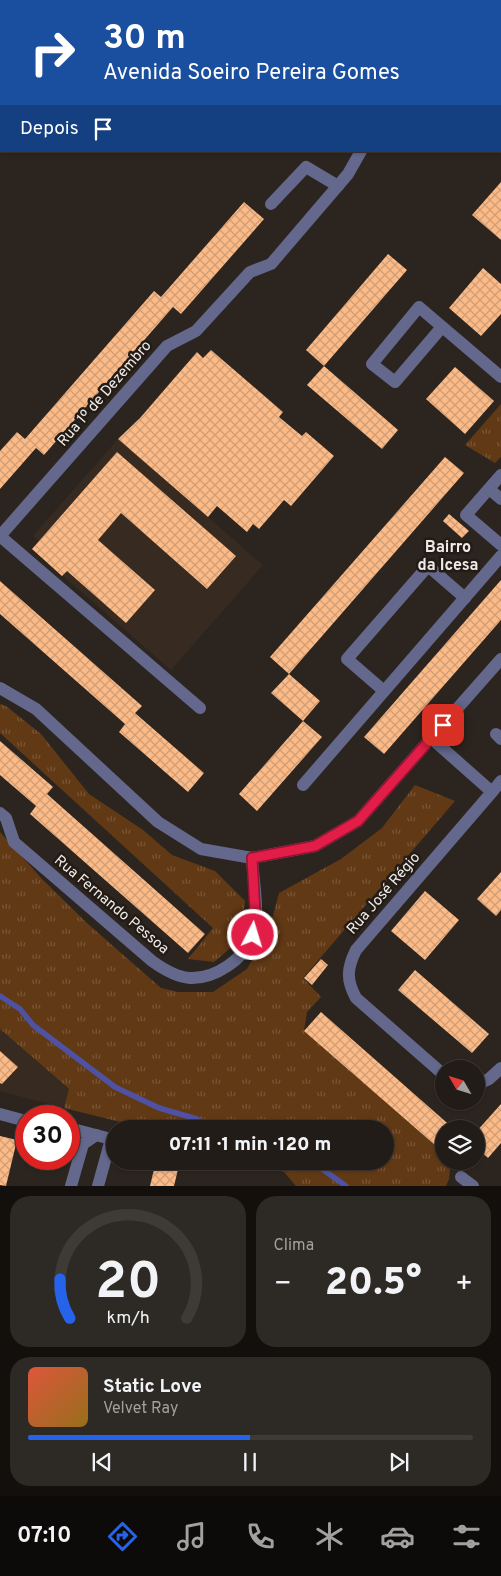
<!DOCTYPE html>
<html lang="pt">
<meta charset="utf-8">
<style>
body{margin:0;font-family:Overpass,sans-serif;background:#2d2924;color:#f1f3f6;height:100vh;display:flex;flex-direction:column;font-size:19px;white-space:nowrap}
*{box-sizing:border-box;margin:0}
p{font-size:16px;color:#a2a1a1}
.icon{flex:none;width:28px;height:28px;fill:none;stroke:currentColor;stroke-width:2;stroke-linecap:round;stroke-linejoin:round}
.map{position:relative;height:1186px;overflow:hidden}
.side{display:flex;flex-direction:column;gap:10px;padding:10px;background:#120f0d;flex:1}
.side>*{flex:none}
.guide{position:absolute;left:0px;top:0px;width:501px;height:152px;box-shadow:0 1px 4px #0004,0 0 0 1px #3e3a36;background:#1a4fa0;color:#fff;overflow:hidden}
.needle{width:32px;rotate:309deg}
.controls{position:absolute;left:435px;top:1060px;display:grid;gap:10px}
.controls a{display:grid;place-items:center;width:50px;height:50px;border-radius:50%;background:#211c17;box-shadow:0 1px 4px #0004,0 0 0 1px #3e3a36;font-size:25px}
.speed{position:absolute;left:15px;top:1105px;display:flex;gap:10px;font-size:25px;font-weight:700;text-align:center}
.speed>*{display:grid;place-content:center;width:65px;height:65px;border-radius:50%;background:#211c17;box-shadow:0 1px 4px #0004,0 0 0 1px #3e3a36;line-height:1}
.speed .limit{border:8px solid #d22;background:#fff;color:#111}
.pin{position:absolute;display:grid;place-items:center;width:42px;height:42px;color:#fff;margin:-21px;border-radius:10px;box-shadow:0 2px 8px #0006}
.me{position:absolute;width:55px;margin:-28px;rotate:5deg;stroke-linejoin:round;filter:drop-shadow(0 0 4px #0008)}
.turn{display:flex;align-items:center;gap:18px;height:105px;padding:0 20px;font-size:22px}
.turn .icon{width:65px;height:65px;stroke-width:2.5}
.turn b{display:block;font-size:35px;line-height:42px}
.then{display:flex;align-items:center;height:48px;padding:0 20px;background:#0003;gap:10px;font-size:19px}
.big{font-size:38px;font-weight:800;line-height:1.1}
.side .card{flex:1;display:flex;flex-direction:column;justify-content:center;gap:8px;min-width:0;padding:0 18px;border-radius:20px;background:#2d2924}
.side .dial{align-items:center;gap:0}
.dial svg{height:130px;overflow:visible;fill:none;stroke:#3e3a36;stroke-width:7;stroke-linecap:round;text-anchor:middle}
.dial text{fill:#f1f3f6;stroke:none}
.song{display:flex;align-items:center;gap:15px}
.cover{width:60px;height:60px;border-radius:8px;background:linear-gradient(135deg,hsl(10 70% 55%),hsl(40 70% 35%))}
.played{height:5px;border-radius:2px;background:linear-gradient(90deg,#2563eb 50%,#3e3a36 50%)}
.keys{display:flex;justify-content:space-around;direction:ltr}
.heat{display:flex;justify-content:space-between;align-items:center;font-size:28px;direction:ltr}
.side .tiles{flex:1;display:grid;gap:10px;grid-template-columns:1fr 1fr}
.card:last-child{grid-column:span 2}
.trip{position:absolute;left:106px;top:1120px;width:288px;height:50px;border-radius:25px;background:#211c17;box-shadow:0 1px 4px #0004,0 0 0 1px #3e3a36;font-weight:800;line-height:50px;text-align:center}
.tabs{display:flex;height:80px;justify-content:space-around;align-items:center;background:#0d0b09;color:#a2a1a1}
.tabs .icon{width:35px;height:35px}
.tabs .on{color:#2563eb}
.tabs b{font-size:22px;color:#f1f3f6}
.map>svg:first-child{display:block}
.built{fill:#372b21}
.grass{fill:url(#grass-tufts)}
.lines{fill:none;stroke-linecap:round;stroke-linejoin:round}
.stream{stroke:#4f52a2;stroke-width:5.5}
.building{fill:url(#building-cross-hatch)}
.minor{stroke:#63688c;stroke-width:12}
.route-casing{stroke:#92132f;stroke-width:12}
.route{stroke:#e11d48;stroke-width:9}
.labels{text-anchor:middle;stroke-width:5;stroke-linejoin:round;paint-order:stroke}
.street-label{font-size:15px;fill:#efeae6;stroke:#221b16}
.neighbourhood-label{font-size:16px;font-weight:bold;fill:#efeae6;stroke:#221b16}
</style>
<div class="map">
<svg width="501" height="1186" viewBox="0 0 501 1186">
<defs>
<pattern id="grass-tufts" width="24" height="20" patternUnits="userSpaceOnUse" patternTransform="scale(1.25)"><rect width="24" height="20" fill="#623915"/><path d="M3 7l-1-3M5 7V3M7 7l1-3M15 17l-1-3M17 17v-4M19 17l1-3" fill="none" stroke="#795637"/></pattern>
<pattern id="building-cross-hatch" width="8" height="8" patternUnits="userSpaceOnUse" patternTransform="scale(1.25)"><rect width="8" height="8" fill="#fcba86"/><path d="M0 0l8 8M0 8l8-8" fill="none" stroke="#cf9d76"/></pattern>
</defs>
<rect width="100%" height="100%" fill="#2c251f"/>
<g class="built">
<path d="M118,439L263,565L171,670L32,549L39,541L33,536Z"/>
<path d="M0,1029L69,1090L64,1108L0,1091Z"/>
</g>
<g class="grass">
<path d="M501,404V457L495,463L465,445Z"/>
<path d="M0,704L6,706L41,734L89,794L143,830L172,855L215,871L245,901L241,939L214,962L188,959L213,928L0,733Z"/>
<path d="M415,785L455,801L303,978L321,997L307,1012L304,1031L444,1153V1161H451L449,1179L446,1186H296L284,1172L243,1161H385V1129H149L64,1108L69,1089L0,1029V832L42,879L88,924L161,988L178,992H213L247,969L270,927L279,893L341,859L382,828Z"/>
</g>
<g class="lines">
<g class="stream">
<path d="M0,996L20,1009L33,1025L115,1087L159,1108L197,1119L213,1129"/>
<path d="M311,1161L346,1186"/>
</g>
</g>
<g class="building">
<path d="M501,182V240L472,215Z"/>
<path d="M244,202L264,219L181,314L173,307L44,455L36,448L0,489V451L17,432L25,439L154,291L161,297Z"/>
<path d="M388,254L407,270L324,366L306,350Z"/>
<path d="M483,268L501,284V314L481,336L449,308Z"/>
<path d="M211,350L283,412L279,417L302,436L306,432L334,456L291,506L284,500L259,529L253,524L247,532L217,506L208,517L118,439L140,418L197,352L203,358Z"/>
<path d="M324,366L398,430L382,449L307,385Z"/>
<path d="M455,367L494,401L465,434L426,399Z"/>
<path d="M117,452L236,556L207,589L121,513L98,540L155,590L126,623L67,571L62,576L32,549Z"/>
<path d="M445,457L464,473L289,674L320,701L303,721L271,693L289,674L270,657Z"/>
<path d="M449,514L469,531L462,538L443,521Z"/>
<path d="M501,580V620L384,754L364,737Z"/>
<path d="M0,581L142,706L135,713L204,773L188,792L119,732L125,724L0,614Z"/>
<path d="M303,721L322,737L257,811L239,794Z"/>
<path d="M0,741L53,787L47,794L205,934L188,953L30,814L36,806L0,775Z"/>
<path d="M501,872V910L496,916L477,899Z"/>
<path d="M425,891L459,920L425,960L391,931Z"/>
<path d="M321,959L328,965L312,985L304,978Z"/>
<path d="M415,970L489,1034L472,1053L398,990Z"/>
<path d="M321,1012L454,1129H444V1153L304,1031Z"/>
<path d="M0,1051L18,1067L2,1084L0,1083Z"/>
<path d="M501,1104V1143L488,1158L476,1148V1132Z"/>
<path d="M0,1136L17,1140L6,1186L0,1185Z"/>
<path d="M156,1161H180L174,1186H150Z"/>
</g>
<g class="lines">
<g class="minor">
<path d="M39,1L41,0"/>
<path d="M175,1L176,0"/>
<path d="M262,1L263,0"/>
<path d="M353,1V0"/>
<path d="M0,20H1"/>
<path d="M271,204L306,167L338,186"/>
<path d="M442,327L395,382L372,364L419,307L501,377"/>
<path d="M501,475L466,515L501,545"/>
<path d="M489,489L501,499"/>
<path d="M0,536L167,346L196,331L250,272L271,264L348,174L361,151"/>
<path d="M0,536L200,708"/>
<path d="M0,688L36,709L158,822L201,849L252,858L315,846L358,821L501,659"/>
<path d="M384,691L347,659L428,566L465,598"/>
<path d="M496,734L501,739"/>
<path d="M431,738L492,792L356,950C347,968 346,980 356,998L444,1075"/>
<path d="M303,785L501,556"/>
<path d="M492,792L501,781"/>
<path d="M0,813L6,818L14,842L152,961C163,969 176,977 190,978C215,979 245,959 253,935C260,912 253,881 252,858"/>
<path d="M476,1085L489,1079L501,1068"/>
<path d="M0,1114L26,1121"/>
<path d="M69,1128L111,1139L98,1186"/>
<path d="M69,1142L78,1159"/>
<path d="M461,1177L473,1186"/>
<path d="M71,1186L83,1144L96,1135"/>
</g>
</g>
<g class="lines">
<g class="route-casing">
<path id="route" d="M253,935L255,910L252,858L315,846L358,821L443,725"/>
</g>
<use href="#route" class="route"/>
</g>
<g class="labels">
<g class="street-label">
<text transform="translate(104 393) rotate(-49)" y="5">Rua 1º de Dezembro</text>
<text transform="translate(383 893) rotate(-49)" y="5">Rua José Régio</text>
<text transform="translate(112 904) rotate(40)" y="5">Rua Fernando Pessoa</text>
</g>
<g class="neighbourhood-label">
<text x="448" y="552">Bairro<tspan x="448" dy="18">da Icesa</tspan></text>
</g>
</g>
</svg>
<div class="controls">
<a><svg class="needle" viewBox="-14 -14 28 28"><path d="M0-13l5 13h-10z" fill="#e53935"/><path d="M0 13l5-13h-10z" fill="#a2a1a1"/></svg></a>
<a><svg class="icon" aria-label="layers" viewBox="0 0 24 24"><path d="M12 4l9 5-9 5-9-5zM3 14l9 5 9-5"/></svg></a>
</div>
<div class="speed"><div class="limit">30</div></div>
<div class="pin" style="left:443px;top:725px;background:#d93025"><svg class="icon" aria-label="arrive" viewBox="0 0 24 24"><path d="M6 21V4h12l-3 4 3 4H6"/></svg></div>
<svg class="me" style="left:253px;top:935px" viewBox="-20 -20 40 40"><circle r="17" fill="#e11d48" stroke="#fff" stroke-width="3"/><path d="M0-11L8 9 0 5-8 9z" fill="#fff"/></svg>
<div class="trip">07:11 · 1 min · 120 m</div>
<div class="guide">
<div class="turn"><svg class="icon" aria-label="right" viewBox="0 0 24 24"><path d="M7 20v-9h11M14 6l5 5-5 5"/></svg><div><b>30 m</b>Avenida Soeiro Pereira Gomes</div></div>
<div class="then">Depois<svg class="icon" aria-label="arrive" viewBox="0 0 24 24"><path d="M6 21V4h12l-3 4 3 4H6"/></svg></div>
</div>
</div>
<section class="side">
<div class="tiles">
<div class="card dial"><svg viewBox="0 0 100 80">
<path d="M14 69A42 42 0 1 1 86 69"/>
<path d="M14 69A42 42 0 0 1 8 45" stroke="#2563eb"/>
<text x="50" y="56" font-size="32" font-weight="700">20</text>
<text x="50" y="72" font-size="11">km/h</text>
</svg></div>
<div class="card"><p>Clima</p>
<div class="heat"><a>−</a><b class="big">20.5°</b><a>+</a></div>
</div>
<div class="card">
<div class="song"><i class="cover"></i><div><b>Static Love</b><p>Velvet Ray</p></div></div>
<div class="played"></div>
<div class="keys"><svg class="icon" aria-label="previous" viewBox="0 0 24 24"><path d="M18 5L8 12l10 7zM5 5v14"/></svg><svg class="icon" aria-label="pause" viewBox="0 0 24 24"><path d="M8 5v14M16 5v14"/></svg><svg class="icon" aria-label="next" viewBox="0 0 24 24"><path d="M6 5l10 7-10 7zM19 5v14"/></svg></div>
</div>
</div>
</section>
<nav class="tabs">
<b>07:10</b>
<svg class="icon on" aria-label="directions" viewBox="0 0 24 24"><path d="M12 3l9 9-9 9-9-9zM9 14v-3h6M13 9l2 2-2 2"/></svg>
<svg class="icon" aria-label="music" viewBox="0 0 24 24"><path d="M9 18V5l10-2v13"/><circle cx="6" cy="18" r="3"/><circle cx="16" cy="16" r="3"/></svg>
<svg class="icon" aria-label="phone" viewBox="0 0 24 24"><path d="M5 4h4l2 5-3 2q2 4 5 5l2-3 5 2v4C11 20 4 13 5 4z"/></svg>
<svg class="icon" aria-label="climate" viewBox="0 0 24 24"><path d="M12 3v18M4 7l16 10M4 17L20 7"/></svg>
<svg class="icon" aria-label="car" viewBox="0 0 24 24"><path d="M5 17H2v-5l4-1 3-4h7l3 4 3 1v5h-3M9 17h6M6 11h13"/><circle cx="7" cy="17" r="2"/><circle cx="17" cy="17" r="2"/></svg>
<svg class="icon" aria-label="filters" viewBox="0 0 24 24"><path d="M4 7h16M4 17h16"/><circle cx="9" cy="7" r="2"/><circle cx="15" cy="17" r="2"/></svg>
</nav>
